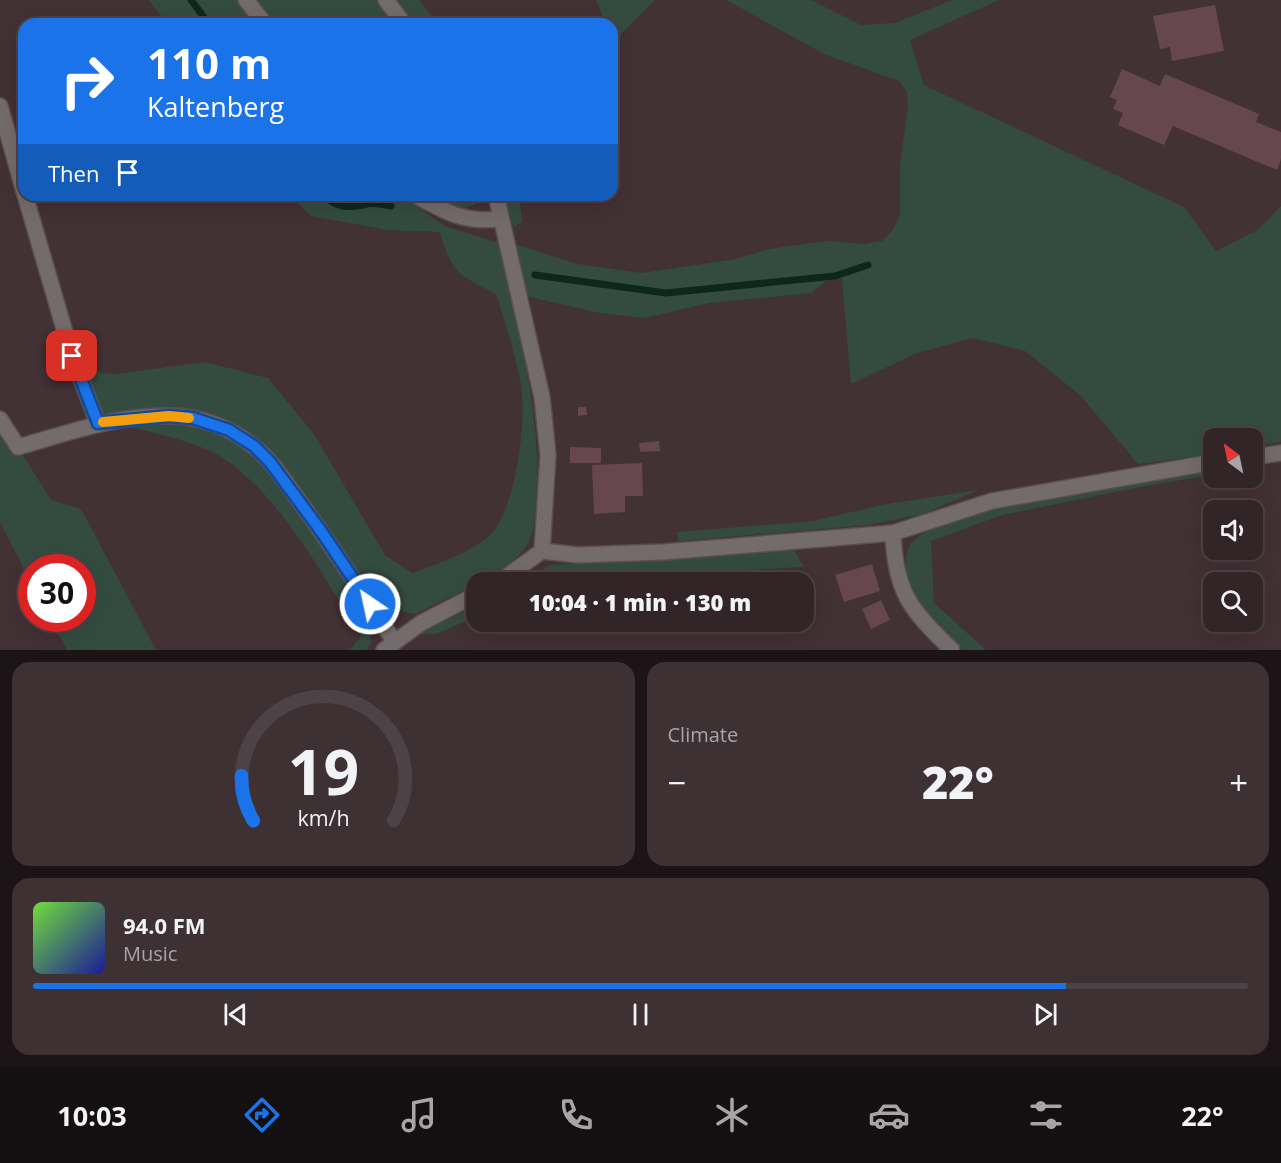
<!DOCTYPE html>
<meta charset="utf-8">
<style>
body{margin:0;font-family:"Open Sans",sans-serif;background:#3d3134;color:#f1f3f6;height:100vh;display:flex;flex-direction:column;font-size:22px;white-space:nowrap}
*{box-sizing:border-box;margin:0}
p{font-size:20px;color:#a8a5a8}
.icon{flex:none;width:33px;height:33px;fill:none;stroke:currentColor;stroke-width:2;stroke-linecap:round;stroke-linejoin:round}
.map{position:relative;height:650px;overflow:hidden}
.details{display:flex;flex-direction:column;gap:12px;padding:12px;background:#1c1416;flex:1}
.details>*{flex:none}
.hud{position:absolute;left:18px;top:18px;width:600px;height:183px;border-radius:18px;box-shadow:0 6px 24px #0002,0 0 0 2px #4d4245;background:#1a73e8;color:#fff;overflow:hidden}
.needle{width:39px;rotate:327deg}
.controls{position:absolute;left:1203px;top:428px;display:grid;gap:12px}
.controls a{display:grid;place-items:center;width:60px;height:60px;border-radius:12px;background:#322528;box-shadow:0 6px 24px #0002,0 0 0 2px #4d4245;font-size:30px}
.speed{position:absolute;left:18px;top:554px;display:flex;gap:12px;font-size:30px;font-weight:700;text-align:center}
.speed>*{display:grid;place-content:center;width:78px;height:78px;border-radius:50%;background:#322528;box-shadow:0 6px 24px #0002,0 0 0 2px #4d4245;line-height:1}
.speed .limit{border:9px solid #d22;background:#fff;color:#111}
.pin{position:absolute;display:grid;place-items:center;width:51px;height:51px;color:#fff;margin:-26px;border-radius:12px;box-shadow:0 3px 9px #0006}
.me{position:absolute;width:66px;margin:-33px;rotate:326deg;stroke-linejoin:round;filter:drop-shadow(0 0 4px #0008)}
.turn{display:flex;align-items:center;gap:21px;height:126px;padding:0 30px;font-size:27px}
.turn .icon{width:78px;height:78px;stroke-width:2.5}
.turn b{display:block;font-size:42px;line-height:51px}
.then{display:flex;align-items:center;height:57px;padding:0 30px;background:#0003;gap:12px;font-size:22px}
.big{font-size:45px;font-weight:800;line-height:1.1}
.details .tile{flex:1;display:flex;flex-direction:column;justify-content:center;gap:9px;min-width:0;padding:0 21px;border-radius:18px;background:#3d3134}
.details .dial{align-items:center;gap:0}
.dial svg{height:156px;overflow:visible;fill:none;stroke:#4d4245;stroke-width:7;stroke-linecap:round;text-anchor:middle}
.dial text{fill:#f1f3f6;stroke:none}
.song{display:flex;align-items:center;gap:18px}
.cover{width:72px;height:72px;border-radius:9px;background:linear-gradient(135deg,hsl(100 70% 55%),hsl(240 70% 35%))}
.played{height:6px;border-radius:3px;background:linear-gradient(90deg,#1a73e8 85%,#4d4245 85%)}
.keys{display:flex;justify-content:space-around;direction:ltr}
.heat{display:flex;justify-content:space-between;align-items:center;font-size:33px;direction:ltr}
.details .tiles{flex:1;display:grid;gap:12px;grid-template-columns:1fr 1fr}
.tile:last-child{grid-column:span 2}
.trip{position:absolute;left:466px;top:572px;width:348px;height:60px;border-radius:18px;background:#322528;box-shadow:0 6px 24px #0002,0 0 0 2px #4d4245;font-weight:800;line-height:60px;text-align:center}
.menu{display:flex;height:96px;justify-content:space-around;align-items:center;background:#140f10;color:#a8a5a8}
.menu .icon{width:42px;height:42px}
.menu .on{color:#1a73e8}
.menu b{font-size:27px;color:#f1f3f6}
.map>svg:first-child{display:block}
.green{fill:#344c40}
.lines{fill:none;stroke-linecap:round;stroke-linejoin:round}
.stream{stroke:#0c281d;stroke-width:7}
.building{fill:#65474d}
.street-casing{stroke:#5d4d50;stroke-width:18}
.street{stroke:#746b6c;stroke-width:15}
.route-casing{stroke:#114b97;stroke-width:15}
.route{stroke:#1a73e8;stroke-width:10}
.slow{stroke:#f59e0b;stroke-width:10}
</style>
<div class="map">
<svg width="1281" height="650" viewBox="0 0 1281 650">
<rect width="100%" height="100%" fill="#423135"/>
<g class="green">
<path d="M149,0H237L256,24H167Z"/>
<path d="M256,0H376L395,24H274Z"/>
<path d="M395,0H419L438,24H414Z"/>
<path d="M596,0H655L612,43V24H606Z"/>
<path d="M726,0H811L861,25L895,23L952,0H999L910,40L924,85L1184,207L1216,251L1259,229L1281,206V442L1253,447L1252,438H1214L1213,454L1138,464L1081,396L1025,351L973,338L917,353L851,384L841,269L811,293L709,303L644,318L600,313L526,296L511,243L578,264L641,273L736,259L769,249L826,241L865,244L882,241L893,230L900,214V166L908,106L907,92L899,81L826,55Z"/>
<path d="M289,195H401L445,226L499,243C516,328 543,410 536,498C535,517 535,538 521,553C493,583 450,594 416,614C395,612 383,602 368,589C335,543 271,436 219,418C181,404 136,414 96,417L72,356L86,367L101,373L116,374L205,362L268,378L314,434L385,555L412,573C438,564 464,555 487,538C516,515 527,420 521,385C516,355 505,325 497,295C460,275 452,275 440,232L388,230L311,216Z"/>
<path d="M434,195H483L474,205L460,209Z"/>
<path d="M505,195H519L522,222L513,227Z"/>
<path d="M0,419L51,500L81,509L156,650H67L50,618H82V567H32L31,582L0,522Z"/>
<path d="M168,425L206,428L242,446L274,476L363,604L371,641L367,650H350L361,636C322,575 287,506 229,462C204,443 155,433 125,426Z"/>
<path d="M1213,469V475L1150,485L1002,515L931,541L934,603L986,650H963C940,629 893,581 909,547C928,506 1163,477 1213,469Z"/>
<path d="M978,490L923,514L867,525L678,541L677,532L814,521L881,505Z"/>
<path d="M793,548L804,567L573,579L562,582H518L551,565Z"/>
<path d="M477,606V616L436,634H416Z"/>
</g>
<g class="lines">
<g class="stream">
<path d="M191,0L209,24"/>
<path d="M323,195C338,209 349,208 367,204C374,202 384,205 391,206"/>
<path d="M535,275L666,293L835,276L868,265"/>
</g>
</g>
<g class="building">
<path d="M1215,5L1224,51L1172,61L1170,47L1160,49L1153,16Z"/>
<path d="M1122,69L1160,86L1165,74L1259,114L1256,122L1281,132V159L1277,170L1173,126L1164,145L1118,125L1123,113L1113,109L1117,100L1110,97Z"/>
<path d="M578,407H586L587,415L578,416Z"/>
<path d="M659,441L660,451L640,452L639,443Z"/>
<path d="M570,447L601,448V463H570Z"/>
<path d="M642,463L643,496H625V512L594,514L592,465Z"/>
<path d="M872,564L880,591L844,602L835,575Z"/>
<path d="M881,600L890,620L871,629L862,609Z"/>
</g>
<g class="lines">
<g class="street-casing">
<g id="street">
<path d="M246,0L265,24"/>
<path d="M386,0L404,24"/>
<path d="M0,106L24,192"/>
<path d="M25,195L72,356L98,423"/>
<path d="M415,195C446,212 463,223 500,219"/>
<path d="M496,195L542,397L548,455L542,551L499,582"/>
<path d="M0,419L18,447C68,433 116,415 169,416C199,416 230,427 253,446C271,459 284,480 297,498C331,544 362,593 394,641"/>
<path d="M1252,457L1281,453"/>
<path d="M893,533C895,593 911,610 952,650"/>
<path d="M542,551L578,555L664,552L893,533L992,501L1214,462"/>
<path d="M384,650L421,623L477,594"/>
</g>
</g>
<use href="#street" class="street"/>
</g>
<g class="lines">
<g class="route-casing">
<path id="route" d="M72,356L98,423L169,416L193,418L229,430L254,446L270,462L321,531L370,604"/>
</g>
<use href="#route" class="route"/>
<path class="slow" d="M103,422L169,416L189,418"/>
</g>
</svg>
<div class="controls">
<a><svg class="needle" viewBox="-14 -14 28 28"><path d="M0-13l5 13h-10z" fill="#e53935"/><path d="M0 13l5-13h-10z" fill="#a8a5a8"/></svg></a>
<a><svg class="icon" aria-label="sound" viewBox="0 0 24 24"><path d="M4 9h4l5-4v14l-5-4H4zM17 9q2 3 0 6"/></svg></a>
<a><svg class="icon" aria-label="search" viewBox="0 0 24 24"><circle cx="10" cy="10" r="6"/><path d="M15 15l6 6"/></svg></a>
</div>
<div class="speed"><div class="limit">30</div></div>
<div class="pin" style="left:72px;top:356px;background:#d93025"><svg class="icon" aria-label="arrive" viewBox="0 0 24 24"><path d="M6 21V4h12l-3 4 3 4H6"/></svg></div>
<svg class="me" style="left:370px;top:604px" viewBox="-20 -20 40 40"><circle r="17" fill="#1a73e8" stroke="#fff" stroke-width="3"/><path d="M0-11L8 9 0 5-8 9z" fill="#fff"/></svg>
<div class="trip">10:04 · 1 min · 130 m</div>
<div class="hud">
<div class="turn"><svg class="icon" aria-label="right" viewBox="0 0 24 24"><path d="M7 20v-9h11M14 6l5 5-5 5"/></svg><div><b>110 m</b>Kaltenberg</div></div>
<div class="then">Then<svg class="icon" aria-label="arrive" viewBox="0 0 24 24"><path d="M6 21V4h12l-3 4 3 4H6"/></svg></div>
</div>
</div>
<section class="details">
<div class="tiles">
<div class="tile dial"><svg viewBox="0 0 100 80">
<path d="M14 69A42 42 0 1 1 86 69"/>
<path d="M14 69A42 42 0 0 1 8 46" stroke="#1a73e8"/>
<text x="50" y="56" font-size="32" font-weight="700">19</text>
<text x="50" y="72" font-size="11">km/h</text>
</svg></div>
<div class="tile"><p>Climate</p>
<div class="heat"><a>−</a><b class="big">22°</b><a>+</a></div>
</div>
<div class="tile">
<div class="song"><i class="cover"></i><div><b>94.0 FM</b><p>Music</p></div></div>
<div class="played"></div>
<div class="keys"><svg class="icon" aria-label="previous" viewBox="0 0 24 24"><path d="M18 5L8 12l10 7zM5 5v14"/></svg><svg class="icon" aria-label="pause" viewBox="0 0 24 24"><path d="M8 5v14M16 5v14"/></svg><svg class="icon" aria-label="next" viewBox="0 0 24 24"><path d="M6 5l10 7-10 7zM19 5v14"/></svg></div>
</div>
</div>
</section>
<nav class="menu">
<b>10:03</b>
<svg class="icon on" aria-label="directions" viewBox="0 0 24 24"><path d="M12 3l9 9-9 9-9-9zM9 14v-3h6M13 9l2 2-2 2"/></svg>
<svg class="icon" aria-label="music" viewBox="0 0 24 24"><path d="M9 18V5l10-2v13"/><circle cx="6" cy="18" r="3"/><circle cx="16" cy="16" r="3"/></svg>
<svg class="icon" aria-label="phone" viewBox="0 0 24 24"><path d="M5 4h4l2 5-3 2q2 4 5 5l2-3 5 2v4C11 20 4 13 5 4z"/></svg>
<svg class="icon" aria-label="climate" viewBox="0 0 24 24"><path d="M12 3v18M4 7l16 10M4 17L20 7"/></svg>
<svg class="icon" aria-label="car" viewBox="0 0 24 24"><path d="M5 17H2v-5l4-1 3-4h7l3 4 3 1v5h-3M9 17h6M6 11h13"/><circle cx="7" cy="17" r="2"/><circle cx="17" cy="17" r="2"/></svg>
<svg class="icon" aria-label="filters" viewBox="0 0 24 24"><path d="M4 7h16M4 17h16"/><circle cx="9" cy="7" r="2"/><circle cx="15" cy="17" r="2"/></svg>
<b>22°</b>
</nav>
